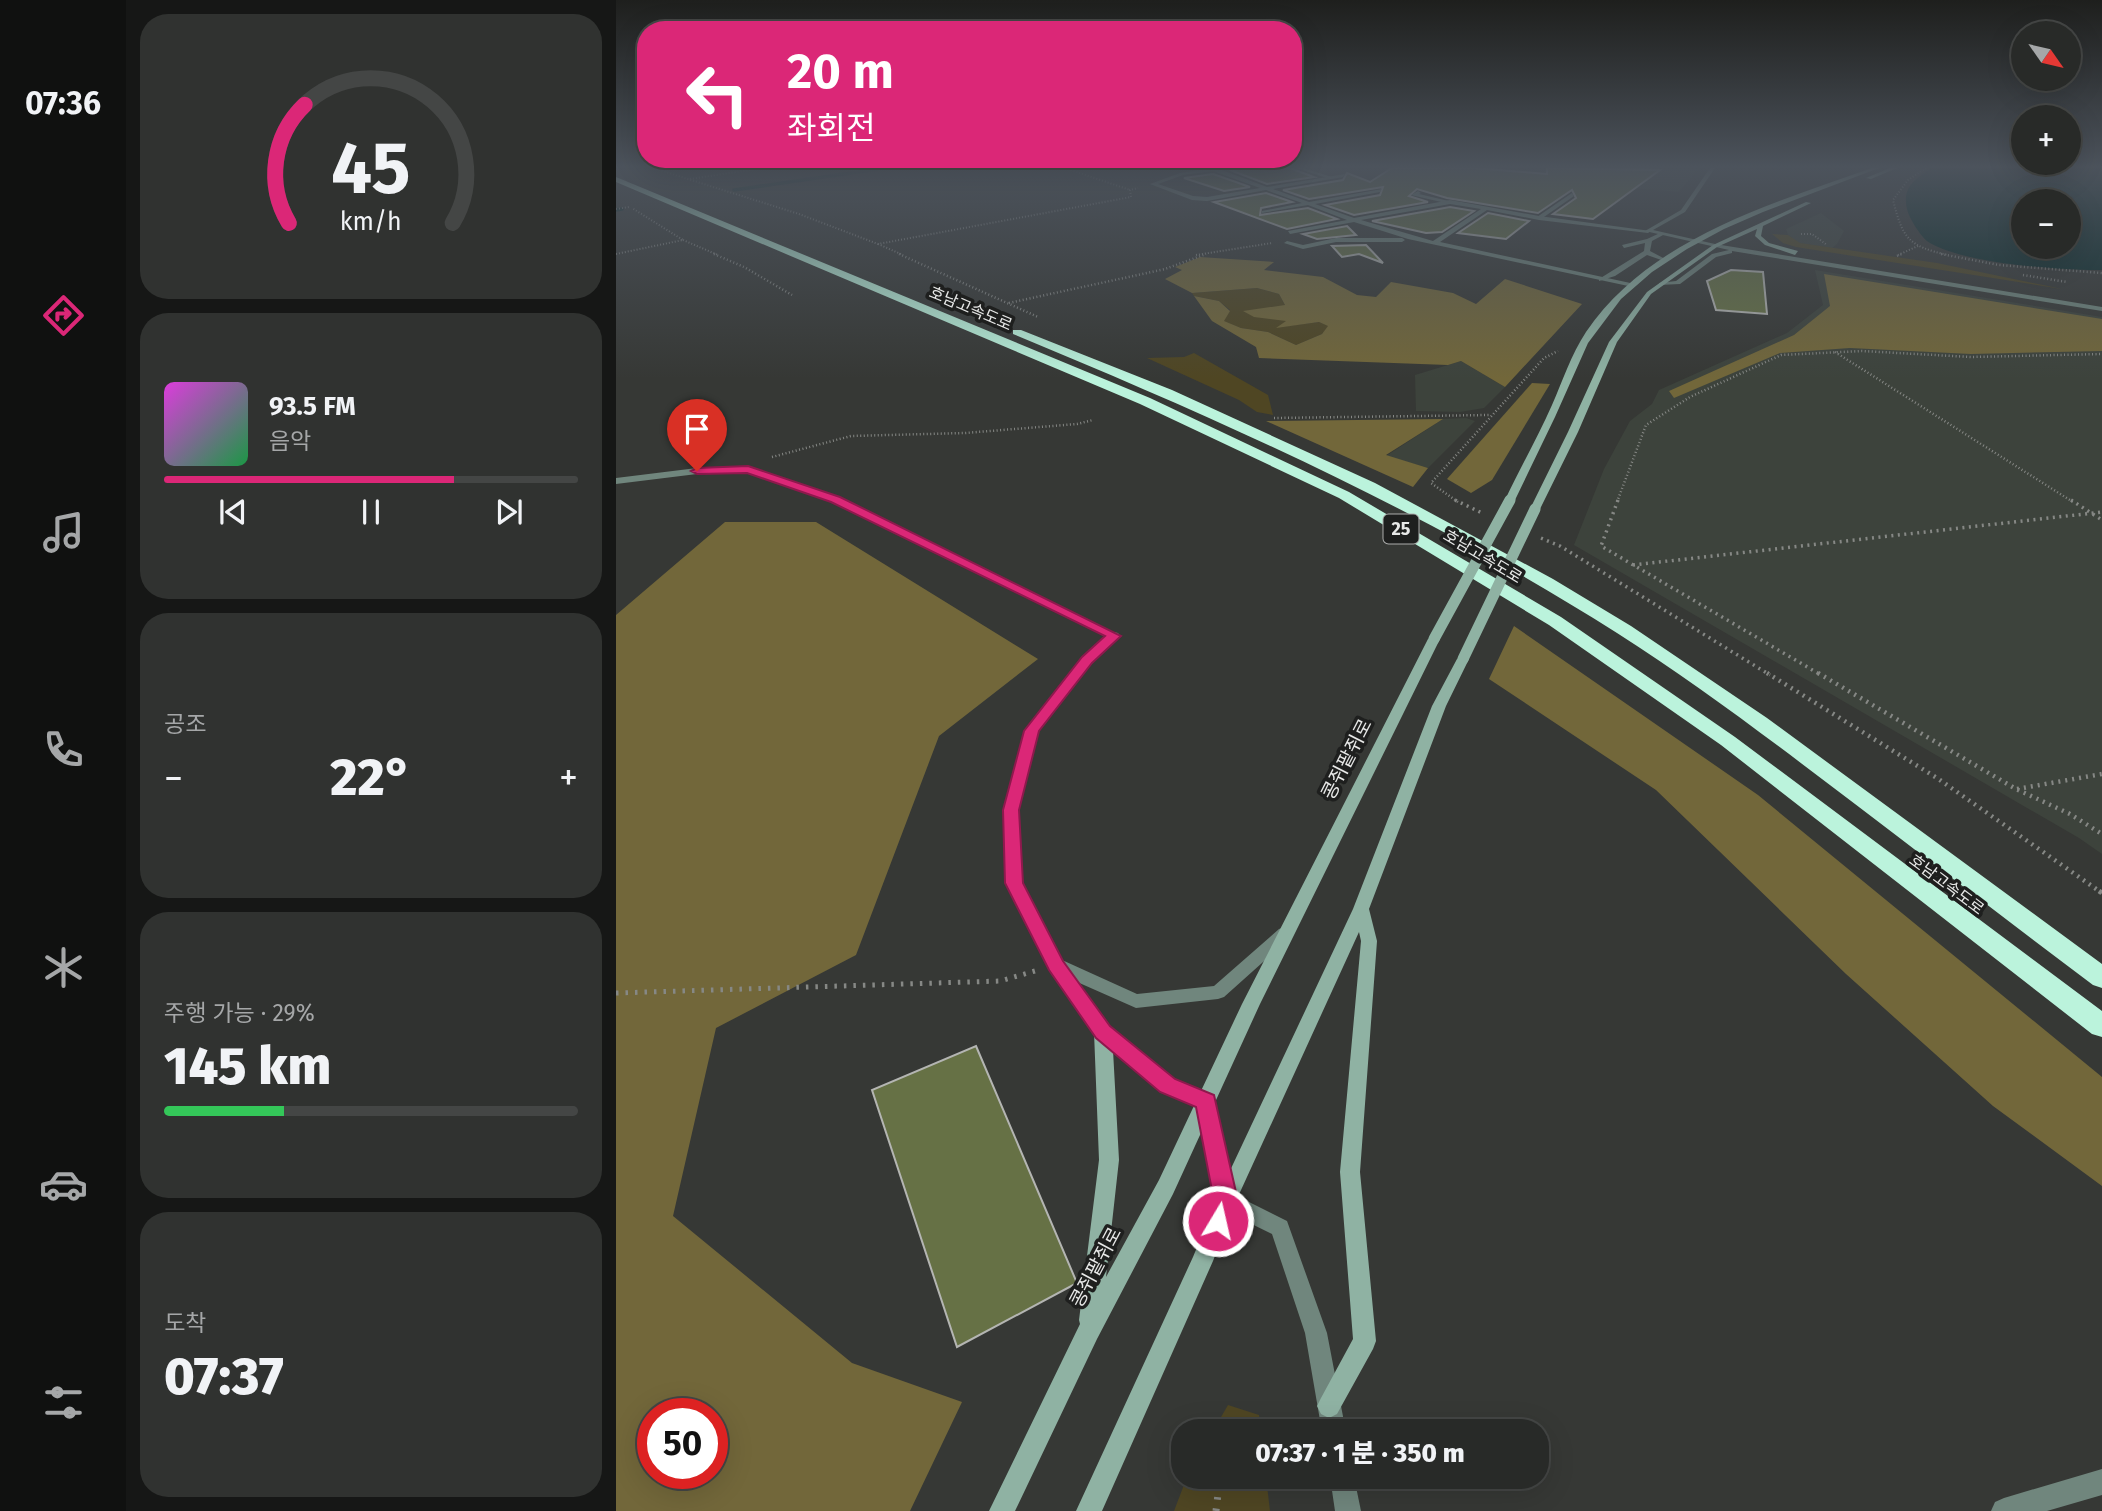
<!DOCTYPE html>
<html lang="ko">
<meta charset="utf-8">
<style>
body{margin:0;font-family:"Fira Sans","Noto Sans KR",sans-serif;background:#303230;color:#f1f3f6;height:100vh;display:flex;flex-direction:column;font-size:26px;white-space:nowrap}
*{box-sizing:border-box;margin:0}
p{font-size:23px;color:#a5a7a8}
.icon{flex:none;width:38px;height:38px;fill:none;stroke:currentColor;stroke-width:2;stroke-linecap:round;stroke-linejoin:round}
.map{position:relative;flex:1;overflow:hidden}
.panel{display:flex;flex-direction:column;gap:14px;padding:14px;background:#161716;width:490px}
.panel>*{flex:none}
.banner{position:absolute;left:21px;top:21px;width:665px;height:147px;border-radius:28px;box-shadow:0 7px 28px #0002,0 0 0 2px #444645;background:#db2777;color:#fff;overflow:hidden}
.needle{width:46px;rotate:124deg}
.buttons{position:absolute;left:1395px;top:21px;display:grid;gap:14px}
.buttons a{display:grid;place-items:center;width:70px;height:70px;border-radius:50%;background:#282a28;box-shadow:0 7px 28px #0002,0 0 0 2px #444645;font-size:35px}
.speed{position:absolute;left:21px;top:1398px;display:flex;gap:14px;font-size:35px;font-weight:700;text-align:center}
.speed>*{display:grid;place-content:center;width:91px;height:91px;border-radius:50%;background:#282a28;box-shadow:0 7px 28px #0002,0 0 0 2px #444645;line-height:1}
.speed .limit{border:10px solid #d22;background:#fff;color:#111}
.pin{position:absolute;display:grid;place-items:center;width:60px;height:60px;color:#fff;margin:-72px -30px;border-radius:50% 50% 50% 0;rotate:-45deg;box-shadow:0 0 7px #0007}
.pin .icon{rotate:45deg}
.me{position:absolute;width:77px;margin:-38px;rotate:9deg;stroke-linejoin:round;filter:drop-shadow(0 0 5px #0008)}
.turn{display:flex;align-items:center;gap:24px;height:147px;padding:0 35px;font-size:32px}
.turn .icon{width:91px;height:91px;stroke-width:2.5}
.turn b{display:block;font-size:49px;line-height:60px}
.big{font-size:52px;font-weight:800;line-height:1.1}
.panel .card{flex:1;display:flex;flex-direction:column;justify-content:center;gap:10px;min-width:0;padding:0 24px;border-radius:28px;background:#303230}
.panel .dial{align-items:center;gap:0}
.dial svg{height:182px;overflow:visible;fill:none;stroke:#444645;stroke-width:7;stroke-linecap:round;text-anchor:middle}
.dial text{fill:#f1f3f6;stroke:none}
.song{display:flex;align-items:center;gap:21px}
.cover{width:84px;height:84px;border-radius:10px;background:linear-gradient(135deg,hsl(300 70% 55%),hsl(140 70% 35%))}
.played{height:7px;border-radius:4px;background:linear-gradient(90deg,#db2777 70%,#444645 70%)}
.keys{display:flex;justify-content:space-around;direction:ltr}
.heat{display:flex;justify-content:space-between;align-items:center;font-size:38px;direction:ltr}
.charge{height:10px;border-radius:5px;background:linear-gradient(90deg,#34c759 29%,#444645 0)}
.trip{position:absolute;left:555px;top:1419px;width:378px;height:70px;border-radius:28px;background:#282a28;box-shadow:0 7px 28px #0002,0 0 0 2px #444645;font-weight:800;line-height:70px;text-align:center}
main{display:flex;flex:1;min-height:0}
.tabs{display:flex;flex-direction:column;width:126px;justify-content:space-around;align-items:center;background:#101110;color:#a5a7a8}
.tabs .icon{width:49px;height:49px}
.tabs .current{color:#db2777}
.tabs b{font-size:32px;color:#f1f3f6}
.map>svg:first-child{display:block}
.built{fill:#3d433c}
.green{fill:#4f4623}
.forest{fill:#72673a;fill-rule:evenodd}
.water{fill:#072a29;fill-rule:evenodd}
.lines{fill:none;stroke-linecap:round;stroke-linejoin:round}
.stream{stroke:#072a29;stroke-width:3.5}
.building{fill:#667145;stroke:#b4b5b2;stroke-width:2}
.path-far5{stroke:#868885;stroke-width:2;stroke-dasharray:1 2;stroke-linecap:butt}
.path-far4{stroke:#868885;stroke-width:2.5;stroke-dasharray:1 2.5;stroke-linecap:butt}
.path-far3{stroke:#868885;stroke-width:3.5;stroke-dasharray:2 4.5;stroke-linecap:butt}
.path-far2{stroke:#868885;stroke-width:4.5;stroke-dasharray:2 5;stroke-linecap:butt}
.path-far1{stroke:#868885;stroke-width:5;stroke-dasharray:2.5 7;stroke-linecap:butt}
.path{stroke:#868885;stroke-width:7;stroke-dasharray:2.5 9;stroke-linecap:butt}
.service{fill:#70867d;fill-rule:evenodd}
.minor{fill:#70867d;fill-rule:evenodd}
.tertiary{fill:#70867d;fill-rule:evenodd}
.secondary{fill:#8fb2a3;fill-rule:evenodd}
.motorway{fill:#bbf3dc;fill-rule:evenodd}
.secondary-bridge{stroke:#8fb2a3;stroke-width:11}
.route{fill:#db2777;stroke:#8e194d;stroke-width:2}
.labels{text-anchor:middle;stroke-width:7;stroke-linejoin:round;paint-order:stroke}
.far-street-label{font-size:16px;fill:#e8e9e8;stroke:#1e1f1e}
.shield{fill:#1e1f1e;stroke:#abacab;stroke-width:2}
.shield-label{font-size:18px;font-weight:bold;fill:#e8e9e8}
.street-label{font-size:19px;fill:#e8e9e8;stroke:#1e1f1e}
</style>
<main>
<nav class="tabs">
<b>07:36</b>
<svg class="icon current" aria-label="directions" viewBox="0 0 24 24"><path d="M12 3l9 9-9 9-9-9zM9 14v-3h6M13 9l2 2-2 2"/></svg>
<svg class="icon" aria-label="music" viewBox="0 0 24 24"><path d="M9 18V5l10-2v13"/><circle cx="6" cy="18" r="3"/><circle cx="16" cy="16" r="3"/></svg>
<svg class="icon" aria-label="phone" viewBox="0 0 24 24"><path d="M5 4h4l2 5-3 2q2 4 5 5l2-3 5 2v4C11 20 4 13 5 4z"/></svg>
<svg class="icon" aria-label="climate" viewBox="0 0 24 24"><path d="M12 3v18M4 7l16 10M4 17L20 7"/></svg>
<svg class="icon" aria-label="car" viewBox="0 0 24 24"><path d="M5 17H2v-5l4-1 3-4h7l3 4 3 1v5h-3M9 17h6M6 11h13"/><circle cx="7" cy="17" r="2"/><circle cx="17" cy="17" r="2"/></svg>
<svg class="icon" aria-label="filters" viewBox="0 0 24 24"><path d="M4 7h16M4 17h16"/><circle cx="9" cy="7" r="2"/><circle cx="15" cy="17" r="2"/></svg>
</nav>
<section class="panel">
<div class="card dial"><svg viewBox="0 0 100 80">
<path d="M14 69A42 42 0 1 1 86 69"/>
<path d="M14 69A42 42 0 0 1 21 17" stroke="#db2777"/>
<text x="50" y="56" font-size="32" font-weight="700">45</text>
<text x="50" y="72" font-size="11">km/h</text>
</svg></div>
<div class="card">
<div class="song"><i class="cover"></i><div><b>93.5 FM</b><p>음악</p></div></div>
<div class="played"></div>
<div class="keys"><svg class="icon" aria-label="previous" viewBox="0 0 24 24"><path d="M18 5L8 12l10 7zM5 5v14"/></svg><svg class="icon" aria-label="pause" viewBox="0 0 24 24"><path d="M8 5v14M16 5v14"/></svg><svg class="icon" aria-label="next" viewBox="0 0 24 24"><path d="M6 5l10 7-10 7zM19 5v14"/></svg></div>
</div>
<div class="card"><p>공조</p>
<div class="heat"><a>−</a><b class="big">22°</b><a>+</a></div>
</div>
<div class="card"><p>주행 가능 · 29%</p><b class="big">145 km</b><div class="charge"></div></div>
<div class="card"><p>도착</p><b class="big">07:37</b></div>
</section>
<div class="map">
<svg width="1486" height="1511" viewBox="0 0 1486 1511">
<rect width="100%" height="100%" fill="#363835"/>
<g class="built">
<path d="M908,168H1083L1063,192L931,181L936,173Z"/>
<path d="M1205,213L1228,231L1221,244L1216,248L1183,243L1172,235L1170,229Z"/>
<path d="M1199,270L1486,317V854L1463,838L958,545L988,469L1014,421L1036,404L1043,390L1171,333L1207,305Z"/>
<path d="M845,361L889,387L868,408L844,412L800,411L799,375Z"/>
<path d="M850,418L859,421L812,468L770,456L827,419Z"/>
</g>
<g class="green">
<path d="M1156,234L1172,235L1184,243L1321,263L1446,289L1180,247L1167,243Z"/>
<path d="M641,288L663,294L669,305L671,321L663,327L703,322L713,326L706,334L680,345L652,332L625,328L607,321L614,310L603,301L578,296L576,293Z"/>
<path d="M578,353L652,395L657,415L641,412L623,400L531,358L568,357Z"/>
<path d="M612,1405L643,1415L645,1431H597Z"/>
<path d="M571,1477H650L654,1511H558Z"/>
</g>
<g class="forest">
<path d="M584,257L658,262L648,270L707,277L741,295L760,297L775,282L837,293L860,304L889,279L966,304L889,387L845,361L832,365L643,358L640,347L596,321L578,296L603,301L614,311L608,321L625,328L652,332L680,345L706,334L712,326L703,322L660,328L670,321L638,317L627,311L669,305L663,294L641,288L576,293L549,279L566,270L559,267Z"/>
<path d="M1208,274L1486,319V351L1355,354L1234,348L1164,353L1058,398L1053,391L1178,335L1214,306Z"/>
<path d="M916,383L934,384L876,480L855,493L831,479Z"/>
<path d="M827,419L770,455L812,468L797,487L650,421Z"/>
<path d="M109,522H200L422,659L323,736L240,955L100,1028L57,1216L236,1363L346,1402L294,1511H0V615ZM37,1414H96V1474H37Z"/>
<path d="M898,626L1142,795L1486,1077V1186L1377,1106L1230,974L1040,790L873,679Z"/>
</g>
<path class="water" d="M1316,168H1486V270C1447,271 1342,263 1311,241C1304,235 1293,218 1291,209C1286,187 1299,179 1316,168ZM1407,201H1452V247H1407Z"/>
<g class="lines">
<g class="stream">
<path d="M118,190L269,168"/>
<path d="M0,210L6,209"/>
</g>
</g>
<g class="building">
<path d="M631,168H674L698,177L651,184L614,170Z"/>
<path d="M776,168H858L931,174V168L1044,170L977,219L937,214L960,198L956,190L922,213L831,198L801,189L793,196L812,202L738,215L709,205L764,195L767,187L693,199L667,190L727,180L731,173L754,182Z"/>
<path d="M597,174L634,187L608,191L568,178Z"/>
<path d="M650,193L676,202L645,208L644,215L692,208L721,219L671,229L598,202Z"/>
<path d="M834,207L858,211L826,232L810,233L756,221Z"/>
<path d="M872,213L913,221L890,239L842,233Z"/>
<path d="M731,226L740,235L701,239L687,234Z"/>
<path d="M750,245L767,263L743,254L726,257L716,246Z"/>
<path d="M1115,270L1147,272L1151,314L1100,310L1091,281Z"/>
<path d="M360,1046L461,1283L341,1347L256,1090Z"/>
</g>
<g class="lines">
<g class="path-far5">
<path d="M37,168L183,214L262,244L515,197L514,190L522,188"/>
<path d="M449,168L514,190"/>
<path d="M1310,168L1292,180L1277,200C1287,239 1292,246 1332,255"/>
<path d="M74,179L146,168"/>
<path d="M0,209L13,207"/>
<path d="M1185,234H1196L1211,245"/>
<path d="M67,240L102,255"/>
<path d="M262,244L287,255"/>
<path d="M0,254L67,240L16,208"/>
<path d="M580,255L656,243"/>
<path d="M1282,255L1302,246"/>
</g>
<g class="path-far4">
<path d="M98,254L128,267L176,295"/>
<path d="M283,254L422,317"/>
<path d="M1325,254L1383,265L1486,273"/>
<path d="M1281,256L1286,254"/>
<path d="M1407,275L1451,282"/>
<path d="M393,303L549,269L590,254"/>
<path d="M1219,352L1457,502"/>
<path d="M658,418L873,415"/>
<path d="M156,457L235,436L349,433L461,424L477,420"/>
<path d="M842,502L815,483L928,358L942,351"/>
<path d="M1001,502L1030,425L1074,397L1165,355L1246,351L1355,357L1486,354"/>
</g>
<g class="path-far3">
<path d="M839,500L866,513"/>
<path d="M1002,500L985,546L1205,675"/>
<path d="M1455,500L1486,520"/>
<path d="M925,538L944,546L1154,675"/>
<path d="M1017,565L1486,512"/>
</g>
<g class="path-far2">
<path d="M1151,673L1321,778L1486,893"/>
<path d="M1202,673L1400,789L1454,814L1486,834"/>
<path d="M1401,789L1486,774"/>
</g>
<g class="path-far1">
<path d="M1483,891L1486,893"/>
<path d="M0,993L384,981L419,971"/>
</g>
<path class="path" d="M600,1511L604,1477"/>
<g class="service">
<path d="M680,168H687L716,177L711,178Z"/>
<path d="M802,191L805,193L803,194L837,202L834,204L795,195Z"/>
<path d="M956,193L958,196L925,219H921V217Z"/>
<path d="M1044,233L1049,234L1036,241L1034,251L1051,260V262L1031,255L999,276L983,281V279L1028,251L1029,243L1008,248L1006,245L1031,239Z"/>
<path d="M81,468L132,467L223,497L504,636L502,639H494L215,501L131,473L81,474L0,484V478Z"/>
<path d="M669,927L675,929L677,933L675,937L608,997L602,999L520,1008L434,970L431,965L434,960L440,959L446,960L521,994L598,986L663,929Z"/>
</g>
<g class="minor">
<path d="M595,168H605L603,169L651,187L729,174L727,177L657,189L693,202L766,189L764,192L699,204L738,218L834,200L923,216L1035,231L1032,233L923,220L871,210L824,242L1019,284L1017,287L792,239L738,222L674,234L672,231L731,220L692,205L646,213V211L686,203L650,190L591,201L576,200L534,184L564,173ZM597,171L644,188L591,197L577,196L542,184L567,175ZM834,204L865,209L817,241L745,220Z"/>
<path d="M720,238H786L789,240L786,242H720L687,249L668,243L671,241L687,245Z"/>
<path d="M498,632L502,633L504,636L502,639L475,663L423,731L402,810L406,883L447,961L493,1027L559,1079L597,1095L619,1195L671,1221L711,1333L730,1432H706L689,1333L656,1234L603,1208L581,1106L545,1091L481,1037L434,970L390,883L388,810L409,731L467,657L494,633Z"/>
<path d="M1486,1469V1495L1431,1511H1375L1379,1502L1388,1498Z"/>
<path d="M714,1477H738L745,1511H719Z"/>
</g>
<path class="tertiary" d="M1094,168H1099L1069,212L1037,230L1099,244L1486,307V311L1116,251V253L1100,257L1064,284L1043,285V283L1060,281L1096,254L1113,250L1029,231L1065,210Z"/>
<g class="secondary">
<path d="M1256,168H1263L1147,212L1108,229L1071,249L1036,272L1005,299L972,343L939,417L899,500L890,502L889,500C904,468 922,437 936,405C947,380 955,355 970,332C1034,238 1155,204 1256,168Z"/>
<path d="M1274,168H1281L1255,179L1250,178Z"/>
<path d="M1190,202L1195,203L1147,226L1145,236L1153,243L1182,251L1179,255L1149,245L1139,236L1141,229L1101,247L1035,294L1001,342L962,432L924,509L923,511H915L914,509L952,432L993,342L1031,292L1097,245Z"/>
<path d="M818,635L824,639L644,1004L557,1194L481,1339L399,1511H373L464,1324L463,1320L483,1160L478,1032L481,1027L487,1025L493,1027L496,1032L503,1160L490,1277L543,1180L626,1004L812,639Z"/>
<path d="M847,655L853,659L830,706L753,909L761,941L744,1172L760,1341L757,1349L721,1414L713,1418L705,1414L701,1406L705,1398L737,1339L724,1172L745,941L743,932L620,1201L597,1261L486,1511H460L577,1257L603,1194L737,909L816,706L841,659Z"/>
</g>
<g class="motorway">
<path d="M0,177L534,398L733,492L945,617L1119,737L1486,1011V1037L1476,1034L1105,745L933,625L723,498L524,404L0,182Z"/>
<path d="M397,330H405L556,390L759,483L937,579L1015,626L1151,718L1486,964V988L1477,985C1397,925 1318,864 1239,804C1161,745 1083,685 1001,633C811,512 605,420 397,334Z"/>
</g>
<g class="secondary-bridge">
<path d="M818,639L894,500"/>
<path d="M847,659L919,509"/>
</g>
</g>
<linearGradient id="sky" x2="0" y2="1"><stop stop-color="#1e1f1d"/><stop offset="0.44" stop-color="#4c535c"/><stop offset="1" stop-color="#4c535c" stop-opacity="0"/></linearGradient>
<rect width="1486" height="379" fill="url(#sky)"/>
<path class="route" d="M132,466L224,497L505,636L476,663L423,731L403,810L407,883L447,961L494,1026L559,1079L598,1095L622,1201L610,1229L602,1232L593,1229L590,1221L598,1201L580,1107L544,1092L480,1038L433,970L389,883L387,810L408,731L466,657L489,636L215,502L131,473L81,474L75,471L81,468Z"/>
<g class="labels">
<g class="far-street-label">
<text transform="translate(355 308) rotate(23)" y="6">호남고속도로</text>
<text transform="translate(867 556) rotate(31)" y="6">호남고속도로</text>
<text transform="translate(1331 884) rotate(37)" y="6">호남고속도로</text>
</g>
<rect class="shield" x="767.5" y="514.5" width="35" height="29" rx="5"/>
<g class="shield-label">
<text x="785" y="535">25</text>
</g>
<g class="street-label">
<text transform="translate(730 759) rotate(-63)" y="7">콩쥐팥쥐로</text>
<text transform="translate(479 1267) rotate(-62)" y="7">콩쥐팥쥐로</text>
</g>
</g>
</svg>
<div class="buttons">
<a><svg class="needle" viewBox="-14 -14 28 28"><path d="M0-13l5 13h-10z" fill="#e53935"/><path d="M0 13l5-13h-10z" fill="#a5a7a8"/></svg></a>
<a>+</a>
<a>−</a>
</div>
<div class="speed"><div class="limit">50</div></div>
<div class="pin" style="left:81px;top:471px;background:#d93025"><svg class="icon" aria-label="arrive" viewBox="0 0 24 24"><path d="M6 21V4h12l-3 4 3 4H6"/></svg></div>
<svg class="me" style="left:602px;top:1221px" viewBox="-20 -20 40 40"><circle r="17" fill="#db2777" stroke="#fff" stroke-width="3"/><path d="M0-11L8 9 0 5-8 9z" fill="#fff"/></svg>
<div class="trip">07:37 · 1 분 · 350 m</div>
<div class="banner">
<div class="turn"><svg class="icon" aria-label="left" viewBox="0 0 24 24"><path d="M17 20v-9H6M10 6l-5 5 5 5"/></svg><div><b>20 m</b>좌회전</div></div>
</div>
</div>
</main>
